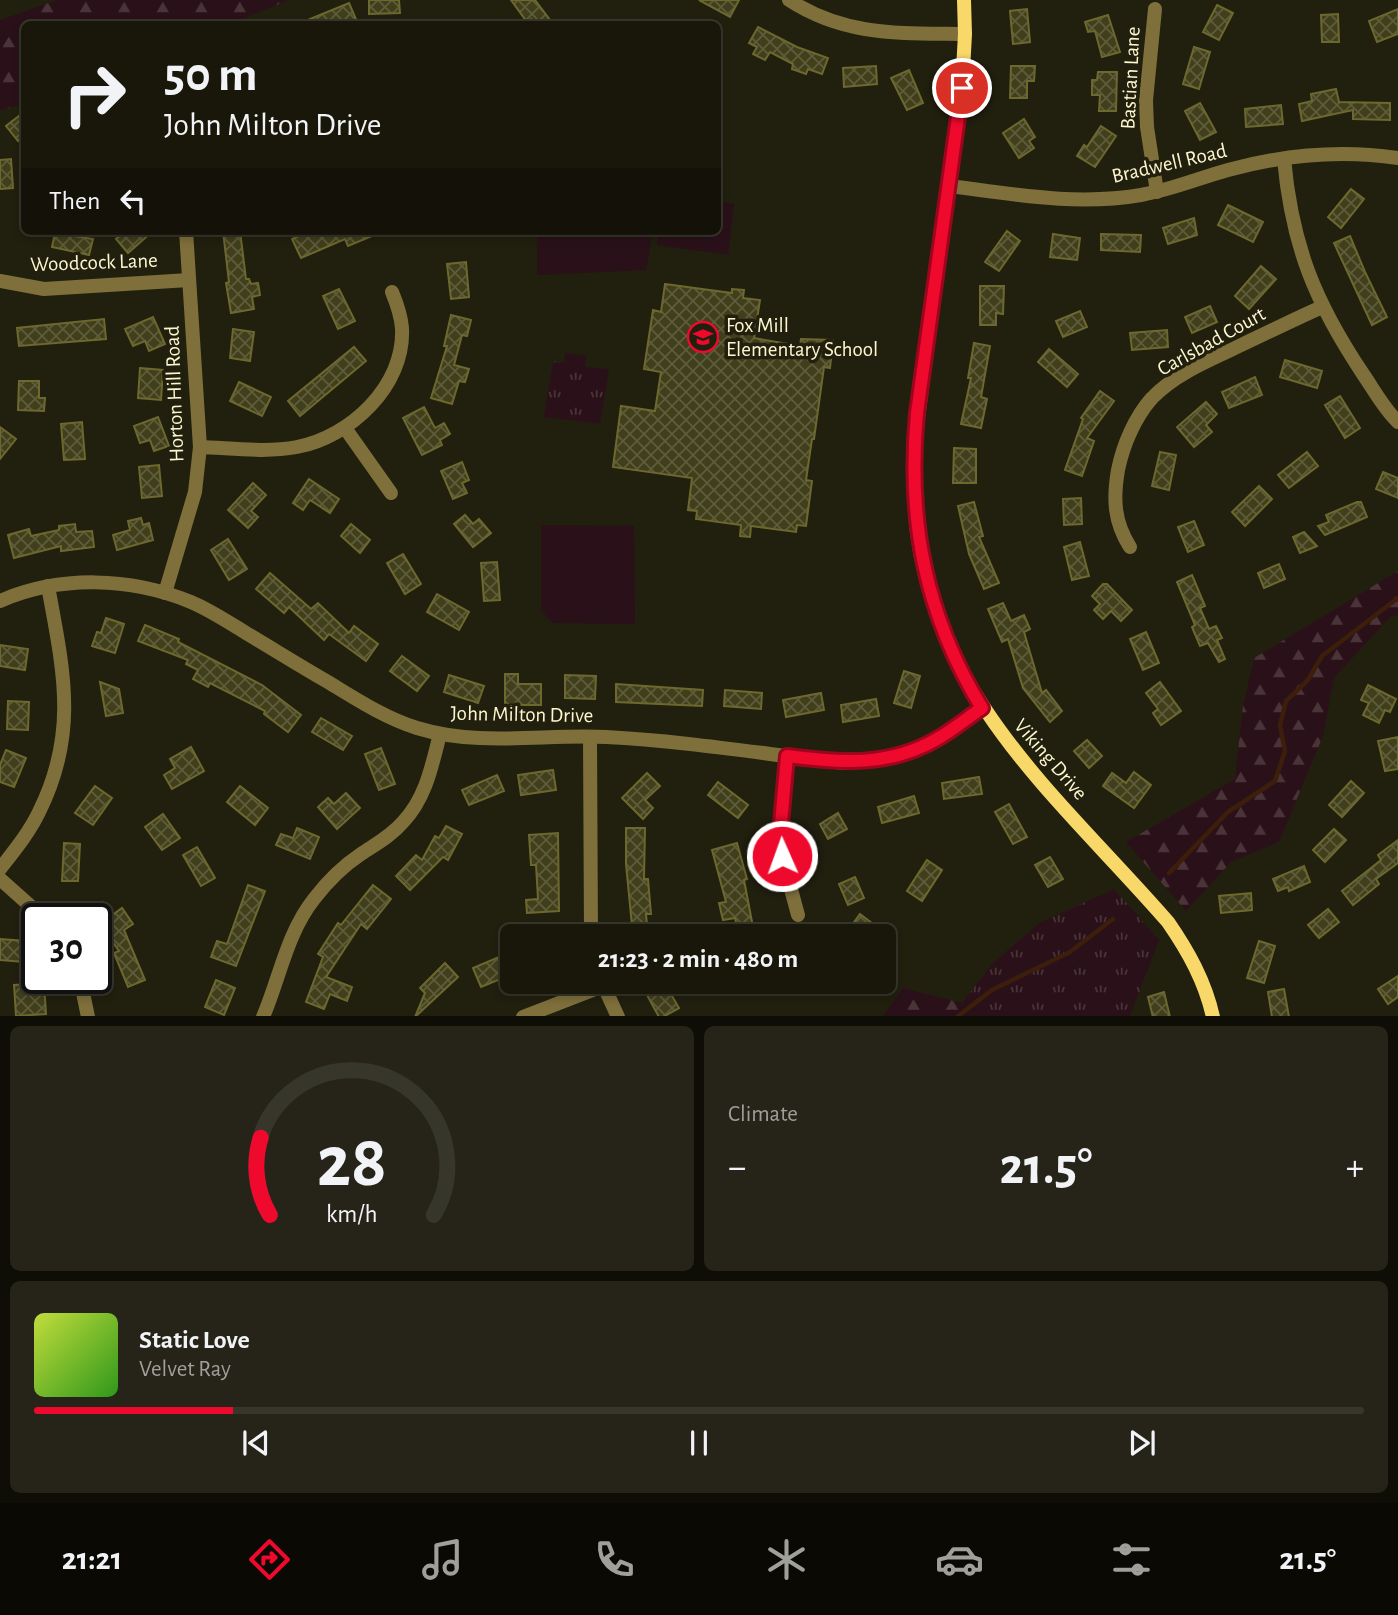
<!DOCTYPE html>
<meta charset="utf-8">
<style>
body{margin:0;font-family:"Alegreya Sans",sans-serif;background:#262418;color:#f1f3f6;height:100vh;display:flex;flex-direction:column;font-size:26px;white-space:nowrap}
*{box-sizing:border-box;margin:0}
p{font-size:23px;color:#9f9f9c}
.icon{flex:none;width:38px;height:38px;fill:none;stroke:currentColor;stroke-width:2;stroke-linecap:round;stroke-linejoin:round}
.map{position:relative;height:1016px;overflow:hidden}
.drawer{display:flex;flex-direction:column;gap:10px;padding:10px;background:#0e0d06;flex:1}
.drawer>*{flex:none}
.hud{position:absolute;left:21px;top:21px;width:700px;height:214px;border-radius:10px;box-shadow:0 4px 10px #0003,0 0 0 2px #37362b;background:#19170a;color:#f1f3f6;overflow:hidden}
.speed{position:absolute;left:21px;top:903px;display:flex;gap:14px;font-size:35px;font-weight:700;text-align:center}
.speed>*{display:grid;place-content:center;width:91px;height:91px;border-radius:50%;background:#19170a;box-shadow:0 4px 10px #0003,0 0 0 2px #37362b;line-height:1}
.speed .limit{border:4px solid #111;border-radius:10px;background:#fff;color:#111}
.pin{position:absolute;display:grid;place-items:center;width:60px;height:60px;color:#fff;margin:-30px;border:4px solid #fff;border-radius:50%;box-shadow:0 2px 7px #0007}
.me{position:absolute;width:77px;margin:-38px;rotate:358deg;stroke-linejoin:round;filter:drop-shadow(0 0 5px #0008)}
.turn{display:flex;align-items:center;gap:24px;height:147px;padding:0 28px;font-size:32px}
.turn .icon{width:91px;height:91px;stroke-width:2.5}
.turn b{display:block;font-size:49px;line-height:60px}
.then{display:flex;align-items:center;height:66px;padding:0 28px;background:#0003;gap:14px;font-size:26px}
.big{font-size:52px;font-weight:700;line-height:1.1}
.drawer .tile{flex:1;display:flex;flex-direction:column;justify-content:center;gap:10px;min-width:0;padding:0 24px;border-radius:10px;background:#262418}
.drawer .dial{align-items:center;gap:0}
.dial svg{height:182px;overflow:visible;fill:none;stroke:#37362b;stroke-width:7;stroke-linecap:round;text-anchor:middle}
.dial text{fill:#f1f3f6;stroke:none}
.song{display:flex;align-items:center;gap:21px}
.cover{width:84px;height:84px;border-radius:10px;background:linear-gradient(135deg,hsl(70 70% 55%),hsl(110 70% 35%))}
.played{height:7px;border-radius:4px;background:linear-gradient(90deg,#ef092d 15%,#37362b 15%)}
.keys{display:flex;justify-content:space-around;direction:ltr}
.heat{display:flex;justify-content:space-between;align-items:center;font-size:38px;direction:ltr}
.drawer .tiles{flex:1;display:grid;gap:10px;grid-template-columns:1fr 1fr}
.tile:last-child{grid-column:span 2}
.trip{position:absolute;left:500px;top:924px;width:396px;height:70px;border-radius:10px;background:#19170a;box-shadow:0 4px 10px #0003,0 0 0 2px #37362b;font-weight:700;line-height:70px;text-align:center}
.dock{display:flex;height:112px;justify-content:space-around;align-items:center;background:#0a0904;color:#9f9f9c}
.dock .icon{width:49px;height:49px}
.dock .active{color:#ef092d}
.dock b{font-size:32px;color:#f1f3f6}
.map>svg:first-child{display:block}
.green{fill:#2a1119}
.forest{fill:url(#forest-firs)}
.park{fill:url(#park-tufts)}
.lines{fill:none;stroke-linecap:round;stroke-linejoin:round}
.stream{stroke:#3c1e0b;stroke-width:4.5}
.building{fill:url(#building-cross-hatch);stroke:#6c682e;stroke-width:2}
.street{stroke:#7e6f3b;stroke-width:14}
.secondary{stroke:#f9d86a;stroke-width:14}
.route-casing{stroke:#9b061d;stroke-width:18}
.route{stroke:#ef092d;stroke-width:12}
.labels{text-anchor:middle;stroke-width:7;stroke-linejoin:round;paint-order:stroke}
.street-label{font-size:21px;fill:#fdf7cf;stroke:#211f0e}
.poi-label{font-size:21px;fill:#fdf7cf;stroke:#211f0e;text-anchor:start}
</style>
<div class="map">
<svg width="1398" height="1017" viewBox="0 0 1398 1017">
<defs>
<pattern id="forest-firs" width="22" height="20" patternUnits="userSpaceOnUse" patternTransform="scale(1.75)"><rect width="22" height="20" fill="#2a1119"/><path d="M5 1l3.5 6h-7zM16 11l3.5 6h-7z" fill="#4a3439"/></pattern>
<pattern id="park-tufts" width="24" height="20" patternUnits="userSpaceOnUse" patternTransform="scale(1.75)"><rect width="24" height="20" fill="#2a1119"/><path d="M3 7l-1-3M5 7V3M7 7l1-3M15 17l-1-3M17 17v-4M19 17l1-3" fill="none" stroke="#4a3439"/></pattern>
<pattern id="building-cross-hatch" width="8" height="8" patternUnits="userSpaceOnUse" patternTransform="scale(1.75)"><rect width="8" height="8" fill="#413f1b"/><path d="M0 0l8 8M0 8l8-8" fill="none" stroke="#5d5c3b"/></pattern>
</defs>
<rect width="100%" height="100%" fill="#211f0e"/>
<g class="green">
<path d="M718,202L734,204L728,255L657,245L659,231H718Z"/>
<path d="M537,231H653L646,270L537,275Z"/>
<path d="M541,525L634,526L635,624L553,623L541,610Z"/>
</g>
<g class="forest">
<path d="M57,0H289L229,24H24V104L0,110V20Z"/>
<path d="M1398,571V615L1391,616L1334,678L1323,736L1279,842L1231,862L1186,911L1126,842L1235,779L1243,706L1254,658Z"/>
<path d="M903,988L962,1003L973,1016L882,1017Z"/>
</g>
<g class="park">
<path d="M565,353L586,356L585,367L609,369L600,424L544,417L553,361L564,363Z"/>
<path d="M1114,889L1159,940L1130,1016H973L962,1003L994,962L1039,923Z"/>
</g>
<g class="lines">
<g class="stream">
<path d="M1169,873L1228,812L1275,781L1285,751L1280,725L1286,701L1308,680L1322,656L1398,598"/>
<path d="M957,1017L992,990L1070,952L1113,919"/>
</g>
</g>
<g class="building">
<path d="M369,0H399L400,13L369,14Z"/>
<path d="M511,0H535L553,24H535L531,19L527,22Z"/>
<path d="M699,0H739L730,17Z"/>
<path d="M349,3L358,24H298Z"/>
<path d="M1217,5L1233,13L1219,40L1203,32Z"/>
<path d="M1027,9L1030,42L1013,44L1010,11Z"/>
<path d="M1398,9V34L1377,42L1369,21Z"/>
<path d="M1338,14L1339,42H1322L1321,15Z"/>
<path d="M1108,15L1120,52L1102,57L1095,31L1088,32L1085,22Z"/>
<path d="M758,27L797,47L828,58L822,74L808,69L806,74L792,69L793,64L770,52L765,60L753,54L757,47L749,43Z"/>
<path d="M1194,47L1210,52L1199,89L1183,84Z"/>
<path d="M876,66L877,84L844,87L843,68Z"/>
<path d="M1011,66H1035L1034,81H1027V98H1010Z"/>
<path d="M909,70L923,103L907,110L891,78Z"/>
<path d="M1098,72H1117L1116,111H1099L1100,95H1092V80H1097Z"/>
<path d="M1336,89L1339,102L1390,103V120L1353,119V110L1302,121L1299,104L1312,101L1311,94Z"/>
<path d="M1200,103L1216,132L1200,140L1185,111Z"/>
<path d="M1281,105L1283,124L1246,127L1245,109Z"/>
<path d="M24,112V135L18,141L6,126Z"/>
<path d="M1024,119L1035,137L1029,141L1034,148L1019,158L1003,133Z"/>
<path d="M1101,126L1116,136L1095,167L1077,156L1084,145L1087,147Z"/>
<path d="M11,159L13,188L0,189V160Z"/>
<path d="M1351,189L1364,199L1341,228L1328,217Z"/>
<path d="M1228,205L1263,222L1253,242L1218,225Z"/>
<path d="M1194,218L1197,235L1168,244L1163,228Z"/>
<path d="M126,231H153L128,253L116,239Z"/>
<path d="M223,231H240L246,279H249L251,284L258,283L260,295L252,297L254,309L231,313L226,283L229,282Z"/>
<path d="M311,231H384L348,246L345,239L301,258L292,239Z"/>
<path d="M1007,231L1020,241L999,271L985,262Z"/>
<path d="M55,233L93,239L89,255L52,247Z"/>
<path d="M1053,234L1080,238L1077,260L1050,257Z"/>
<path d="M1101,234L1141,235L1140,252L1101,250Z"/>
<path d="M1350,236L1365,272L1387,317L1372,325L1334,243Z"/>
<path d="M466,262L469,297L451,299L447,264Z"/>
<path d="M1261,266L1276,279L1249,309L1235,296Z"/>
<path d="M665,284L732,293V289L744,290L743,298L760,300L754,338L800,346L801,339L833,340L830,368L824,367L814,439H812L806,480L812,481L806,526L797,525L796,532L751,526L750,537L740,536L741,525L696,519L697,511L688,510L692,478L613,467L621,406L655,411L661,372L644,369L653,310L661,312Z"/>
<path d="M980,286H1004L1003,314L996,313V325H980Z"/>
<path d="M339,289L355,321L338,329L323,296Z"/>
<path d="M1210,306L1217,322L1192,333L1185,317Z"/>
<path d="M1080,311L1087,327L1063,337L1056,321Z"/>
<path d="M451,315L471,320L467,336L462,335L454,365L469,369L465,382L459,381L452,404L431,398L447,346H444Z"/>
<path d="M153,317L165,344L149,351L145,341L133,346L125,329Z"/>
<path d="M104,319L106,339L19,346L17,328Z"/>
<path d="M233,329L254,332L250,361L230,358Z"/>
<path d="M1167,330L1168,347L1132,350L1130,333Z"/>
<path d="M974,343L990,346L981,397L987,399L981,428L961,424L971,378H968Z"/>
<path d="M354,347L366,361L300,416L288,401Z"/>
<path d="M1049,349L1078,374L1067,387L1038,362Z"/>
<path d="M1285,360L1322,371L1317,388L1280,377Z"/>
<path d="M140,368L163,370L161,400L138,398Z"/>
<path d="M1255,377L1262,395L1229,408L1222,392Z"/>
<path d="M19,381H39V398H45L44,411L18,410Z"/>
<path d="M239,382L271,397L262,416L230,401Z"/>
<path d="M1100,391L1114,401L1087,438L1094,441L1082,476L1065,470L1083,419L1081,418Z"/>
<path d="M1340,396L1360,428L1345,438L1325,405Z"/>
<path d="M1206,402L1217,414L1206,425L1212,432L1194,447L1177,427Z"/>
<path d="M424,407L435,428L444,423L450,434L440,440L442,445L422,455L403,418Z"/>
<path d="M158,417L169,446L154,451L150,440L140,443L134,426Z"/>
<path d="M82,422L85,459L64,460L61,424Z"/>
<path d="M0,427L16,439L0,459Z"/>
<path d="M954,448L976,449V483H953Z"/>
<path d="M1160,452L1176,455L1169,490L1152,486Z"/>
<path d="M1307,452L1318,466L1289,488L1278,475Z"/>
<path d="M462,462L469,480L462,483L467,493L453,499L441,471Z"/>
<path d="M159,465L162,496L142,498L139,467Z"/>
<path d="M1383,472L1398,478V498L1376,489Z"/>
<path d="M309,479L339,499L330,513L310,500L303,510L293,503Z"/>
<path d="M253,483L266,495L251,511L258,517L248,528L228,510Z"/>
<path d="M1259,486L1272,499L1245,526L1232,512Z"/>
<path d="M1081,498L1082,524L1064,525L1063,499Z"/>
<path d="M974,502L983,536L979,537L999,583L984,589L969,554L958,506Z"/>
<path d="M1357,502H1361L1367,517L1325,535L1318,526L1329,522L1326,515Z"/>
<path d="M465,515L473,524L479,519L491,533L473,547L454,524Z"/>
<path d="M141,518L143,525L149,523L153,540L117,550L113,535L130,530L128,521Z"/>
<path d="M1194,521L1204,545L1188,552L1178,527Z"/>
<path d="M75,524L76,532L92,531L94,547L61,551V546L14,558L8,535L29,529L31,536L59,530V526Z"/>
<path d="M351,524L370,540L360,553L341,536Z"/>
<path d="M1304,532L1317,546L1300,553L1293,537Z"/>
<path d="M228,539L247,569L229,580L211,550Z"/>
<path d="M1080,542L1089,576L1072,580L1064,547Z"/>
<path d="M403,554L421,584L405,594L387,563Z"/>
<path d="M497,562L500,600L484,601L481,563Z"/>
<path d="M1279,564L1285,579L1264,588L1258,573Z"/>
<path d="M270,573L311,609L318,603L349,633L354,626L378,644L366,661L329,634L324,640L289,607L284,613L256,589Z"/>
<path d="M1192,575L1205,606L1200,608L1209,629L1216,626L1222,638L1217,640L1225,659L1219,662L1208,643L1200,646L1192,627L1195,625L1177,582Z"/>
<path d="M1103,584H1107L1132,610L1121,621L1111,611L1103,619L1094,610L1100,604L1092,596Z"/>
<path d="M437,594L469,612L459,630L427,612Z"/>
<path d="M1003,603L1011,621L1024,615L1030,629L1024,632L1042,693L1046,690L1062,711L1050,722L1023,688L1008,639L1002,642L988,609Z"/>
<path d="M106,618L124,624L115,653L92,646L97,632L101,633Z"/>
<path d="M145,625L179,639L178,642L262,685L301,715L288,732L264,714L265,711L210,683L208,687L193,679L198,670L186,664L188,660L138,641Z"/>
<path d="M1146,632L1159,663L1143,670L1130,639Z"/>
<path d="M0,645L28,649L25,670L0,666Z"/>
<path d="M402,656L429,676L417,691L390,671Z"/>
<path d="M904,671L920,676L911,708L894,703Z"/>
<path d="M505,674H518V684H541V705H505Z"/>
<path d="M449,675L484,686L478,703L444,692Z"/>
<path d="M565,675L596,676L595,699L565,698Z"/>
<path d="M100,682L119,689L123,713L106,716Z"/>
<path d="M1160,682L1181,711L1161,725L1153,713L1158,709L1146,693Z"/>
<path d="M616,684L703,690L702,706L616,702Z"/>
<path d="M1368,685L1396,699L1390,712L1385,710L1379,723L1363,715L1369,703L1361,700Z"/>
<path d="M725,690L762,693L761,709L724,706Z"/>
<path d="M821,693L824,710L786,717L783,700Z"/>
<path d="M876,699L879,716L843,722L841,705Z"/>
<path d="M8,701L29,702L28,730L7,729Z"/>
<path d="M321,718L352,736L343,750L312,732Z"/>
<path d="M1398,737V769L1385,771L1378,741Z"/>
<path d="M1087,740L1102,756L1089,768L1074,751Z"/>
<path d="M191,747L204,771L172,789L164,775L175,768L170,759Z"/>
<path d="M381,748L395,784L379,790L365,754Z"/>
<path d="M6,750L26,758L14,787L0,782V765Z"/>
<path d="M553,770L556,790L521,795L518,775Z"/>
<path d="M1134,772L1151,785L1134,808L1103,786L1112,773L1126,783Z"/>
<path d="M647,773L660,786L645,800L653,808L643,819L622,798Z"/>
<path d="M497,775L504,791L469,805L462,790Z"/>
<path d="M979,777L982,794L944,799L942,783Z"/>
<path d="M1351,781L1364,793L1342,817L1329,805Z"/>
<path d="M718,782L748,805L738,818L708,795Z"/>
<path d="M95,786L112,798L93,825L75,813Z"/>
<path d="M240,786L268,808L255,825L227,802Z"/>
<path d="M346,793L360,808L337,829L318,807L328,798L334,804Z"/>
<path d="M914,796L919,813L882,823L878,807Z"/>
<path d="M1009,804L1027,837L1013,844L995,812Z"/>
<path d="M838,813L847,829L828,839L820,824Z"/>
<path d="M163,814L180,838L162,850L145,827Z"/>
<path d="M446,826L462,834L448,860L443,857L410,890L396,876L416,855L422,860L435,836L439,838Z"/>
<path d="M297,828L319,837L310,859L276,845L281,834L293,838Z"/>
<path d="M626,828H645L644,879H648L651,914H646L648,936H633L626,864Z"/>
<path d="M1334,829L1346,840L1325,862L1313,850Z"/>
<path d="M558,833L559,911L527,913L526,900L538,899L536,865H531L529,835Z"/>
<path d="M1398,840V863L1376,879L1379,884L1353,905L1342,891L1381,860L1378,855Z"/>
<path d="M64,843L80,844L78,881H62Z"/>
<path d="M737,843L747,879L744,880L753,927L738,930L735,918L723,920L719,903L726,902L712,850Z"/>
<path d="M197,847L215,878L201,886L183,855Z"/>
<path d="M1050,857L1063,879L1048,887L1035,865Z"/>
<path d="M927,860L942,870L922,901L907,891Z"/>
<path d="M1304,866L1310,882L1289,891L1288,887L1278,891L1273,879Z"/>
<path d="M855,877L864,898L848,905L839,884Z"/>
<path d="M248,885L265,891L236,966L211,957L217,941L227,944Z"/>
<path d="M373,885L391,899L367,929L361,924L326,977L352,987L347,1001L330,994L324,1009L306,1002L323,957L318,954L338,923L341,925Z"/>
<path d="M1251,893L1252,910L1221,913L1219,896Z"/>
<path d="M102,902L111,916L122,908L133,924L124,930L145,980L128,987L114,953L119,951L90,910Z"/>
<path d="M1328,909L1339,922L1319,938L1308,925Z"/>
<path d="M860,914L877,927L870,936H853L847,932Z"/>
<path d="M0,939L26,941L24,962L0,960Z"/>
<path d="M1259,941L1275,946L1264,983L1247,978Z"/>
<path d="M506,954L513,974L481,987L473,968Z"/>
<path d="M445,963L458,977L415,1017L425,993L420,988Z"/>
<path d="M1398,976V997L1388,1004L1378,989Z"/>
<path d="M216,980L235,988L224,1015L205,1007Z"/>
<path d="M650,982H664L679,1008L663,1017H659L642,986Z"/>
<path d="M44,983L46,1014L16,1016L14,985Z"/>
<path d="M1284,989L1289,1017H1272L1268,992Z"/>
<path d="M1164,992L1170,1017H1153L1148,997Z"/>
</g>
<g class="lines">
<g class="street">
<path d="M789,0C846,37 901,33 965,34"/>
<path d="M1155,9L1146,100L1147,127L1157,192"/>
<path d="M1284,159C1292,246 1315,302 1363,374C1374,390 1384,409 1398,422"/>
<path d="M949,186C1013,194 1076,206 1141,195C1171,190 1199,178 1228,170C1283,155 1342,150 1398,158"/>
<path d="M0,281L44,289L189,280"/>
<path d="M345,428L391,493"/>
<path d="M200,447C231,448 266,453 297,447C350,437 405,386 402,328C401,315 397,304 392,292"/>
<path d="M1130,547C1114,522 1113,499 1118,470C1123,445 1135,417 1152,398C1174,375 1207,361 1235,348C1264,334 1293,320 1322,307"/>
<path d="M165,593L195,492L200,447L186,231"/>
<path d="M0,601C60,575 130,577 191,602C210,610 228,622 246,633C273,649 300,666 328,682C356,699 385,718 417,728C479,747 543,734 606,737C685,741 764,754 843,763C905,761 933,742 982,708"/>
<path d="M590,737L591,936"/>
<path d="M787,756L780,835L782,856L798,915"/>
<path d="M0,869C14,851 29,833 39,812C79,732 63,669 48,586"/>
<path d="M0,879L45,919"/>
<path d="M80,978L88,1017"/>
<path d="M602,982L618,1017"/>
<path d="M263,1017C280,977 287,933 314,899C327,882 343,866 361,854C376,844 391,836 403,822C426,798 432,765 440,734"/>
<path d="M523,1017L603,986"/>
</g>
<path class="secondary" d="M964,0L965,34L962,88L914,447C914,475 914,504 917,532C939,703 1062,800 1168,922C1188,951 1205,981 1213,1017"/>
</g>
<g class="lines">
<g class="route-casing">
<path id="route" d="M782,856L780,835L787,756C840,763 889,767 937,739C953,730 967,718 982,708C925,615 907,520 917,413L962,88"/>
</g>
<use href="#route" class="route"/>
</g>
<defs>
<g id="school-ring" transform="scale(1.575)"><circle r="9.5" fill="#211f0e" stroke="#ef092d" stroke-width="1.5"/><path d="M0-5L7-2L0 1L-7-2ZM-4 1L0 2.5L4 1V4Q0 6-4 4Z" fill="#ef092d"/></g>
</defs>
<g fill-rule="evenodd">
<use href="#school-ring" x="703" y="337"/>
</g>
<g class="labels">
<g class="street-label">
<text transform="translate(1130 78) rotate(-87)" y="7">Bastian Lane</text>
<text transform="translate(1169 163) rotate(-13)" y="7">Bradwell Road</text>
<text transform="translate(94 262) rotate(-2)" y="7">Woodcock Lane</text>
<text transform="translate(1211 341) rotate(-29)" y="7">Carlsbad Court</text>
<text transform="translate(174 394) rotate(-92)" y="7">Horton Hill Road</text>
<text transform="translate(522 714) rotate(1)" y="7">John Milton Drive</text>
<text transform="translate(1051 759) rotate(49)" y="7">Viking Drive</text>
</g>
<g class="poi-label">
<text x="726" y="332">Fox Mill<tspan x="726" dy="24">Elementary School</tspan></text>
</g>
</g>
</svg>
<div class="speed"><div class="limit">30</div></div>
<div class="pin" style="left:962px;top:88px;background:#d93025"><svg class="icon" aria-label="arrive" viewBox="0 0 24 24"><path d="M6 21V4h12l-3 4 3 4H6"/></svg></div>
<svg class="me" style="left:782px;top:856px" viewBox="-20 -20 40 40"><circle r="17" fill="#ef092d" stroke="#fff" stroke-width="3"/><path d="M0-11L8 9 0 5-8 9z" fill="#fff"/></svg>
<div class="trip">21:23 · 2 min · 480 m</div>
<div class="hud">
<div class="turn"><svg class="icon" aria-label="right" viewBox="0 0 24 24"><path d="M7 20v-9h11M14 6l5 5-5 5"/></svg><div><b>50 m</b>John Milton Drive</div></div>
<div class="then">Then<svg class="icon" aria-label="left" viewBox="0 0 24 24"><path d="M17 20v-9H6M10 6l-5 5 5 5"/></svg></div>
</div>
</div>
<section class="drawer">
<div class="tiles">
<div class="tile dial"><svg viewBox="0 0 100 80">
<path d="M14 69A42 42 0 1 1 86 69"/>
<path d="M14 69A42 42 0 0 1 10 35" stroke="#ef092d"/>
<text x="50" y="56" font-size="32" font-weight="700">28</text>
<text x="50" y="72" font-size="11">km/h</text>
</svg></div>
<div class="tile"><p>Climate</p>
<div class="heat"><a>−</a><b class="big">21.5°</b><a>+</a></div>
</div>
<div class="tile">
<div class="song"><i class="cover"></i><div><b>Static Love</b><p>Velvet Ray</p></div></div>
<div class="played"></div>
<div class="keys"><svg class="icon" aria-label="previous" viewBox="0 0 24 24"><path d="M18 5L8 12l10 7zM5 5v14"/></svg><svg class="icon" aria-label="pause" viewBox="0 0 24 24"><path d="M8 5v14M16 5v14"/></svg><svg class="icon" aria-label="next" viewBox="0 0 24 24"><path d="M6 5l10 7-10 7zM19 5v14"/></svg></div>
</div>
</div>
</section>
<nav class="dock">
<b>21:21</b>
<svg class="icon active" aria-label="directions" viewBox="0 0 24 24"><path d="M12 3l9 9-9 9-9-9zM9 14v-3h6M13 9l2 2-2 2"/></svg>
<svg class="icon" aria-label="music" viewBox="0 0 24 24"><path d="M9 18V5l10-2v13"/><circle cx="6" cy="18" r="3"/><circle cx="16" cy="16" r="3"/></svg>
<svg class="icon" aria-label="phone" viewBox="0 0 24 24"><path d="M5 4h4l2 5-3 2q2 4 5 5l2-3 5 2v4C11 20 4 13 5 4z"/></svg>
<svg class="icon" aria-label="climate" viewBox="0 0 24 24"><path d="M12 3v18M4 7l16 10M4 17L20 7"/></svg>
<svg class="icon" aria-label="car" viewBox="0 0 24 24"><path d="M5 17H2v-5l4-1 3-4h7l3 4 3 1v5h-3M9 17h6M6 11h13"/><circle cx="7" cy="17" r="2"/><circle cx="17" cy="17" r="2"/></svg>
<svg class="icon" aria-label="filters" viewBox="0 0 24 24"><path d="M4 7h16M4 17h16"/><circle cx="9" cy="7" r="2"/><circle cx="15" cy="17" r="2"/></svg>
<b>21.5°</b>
</nav>
